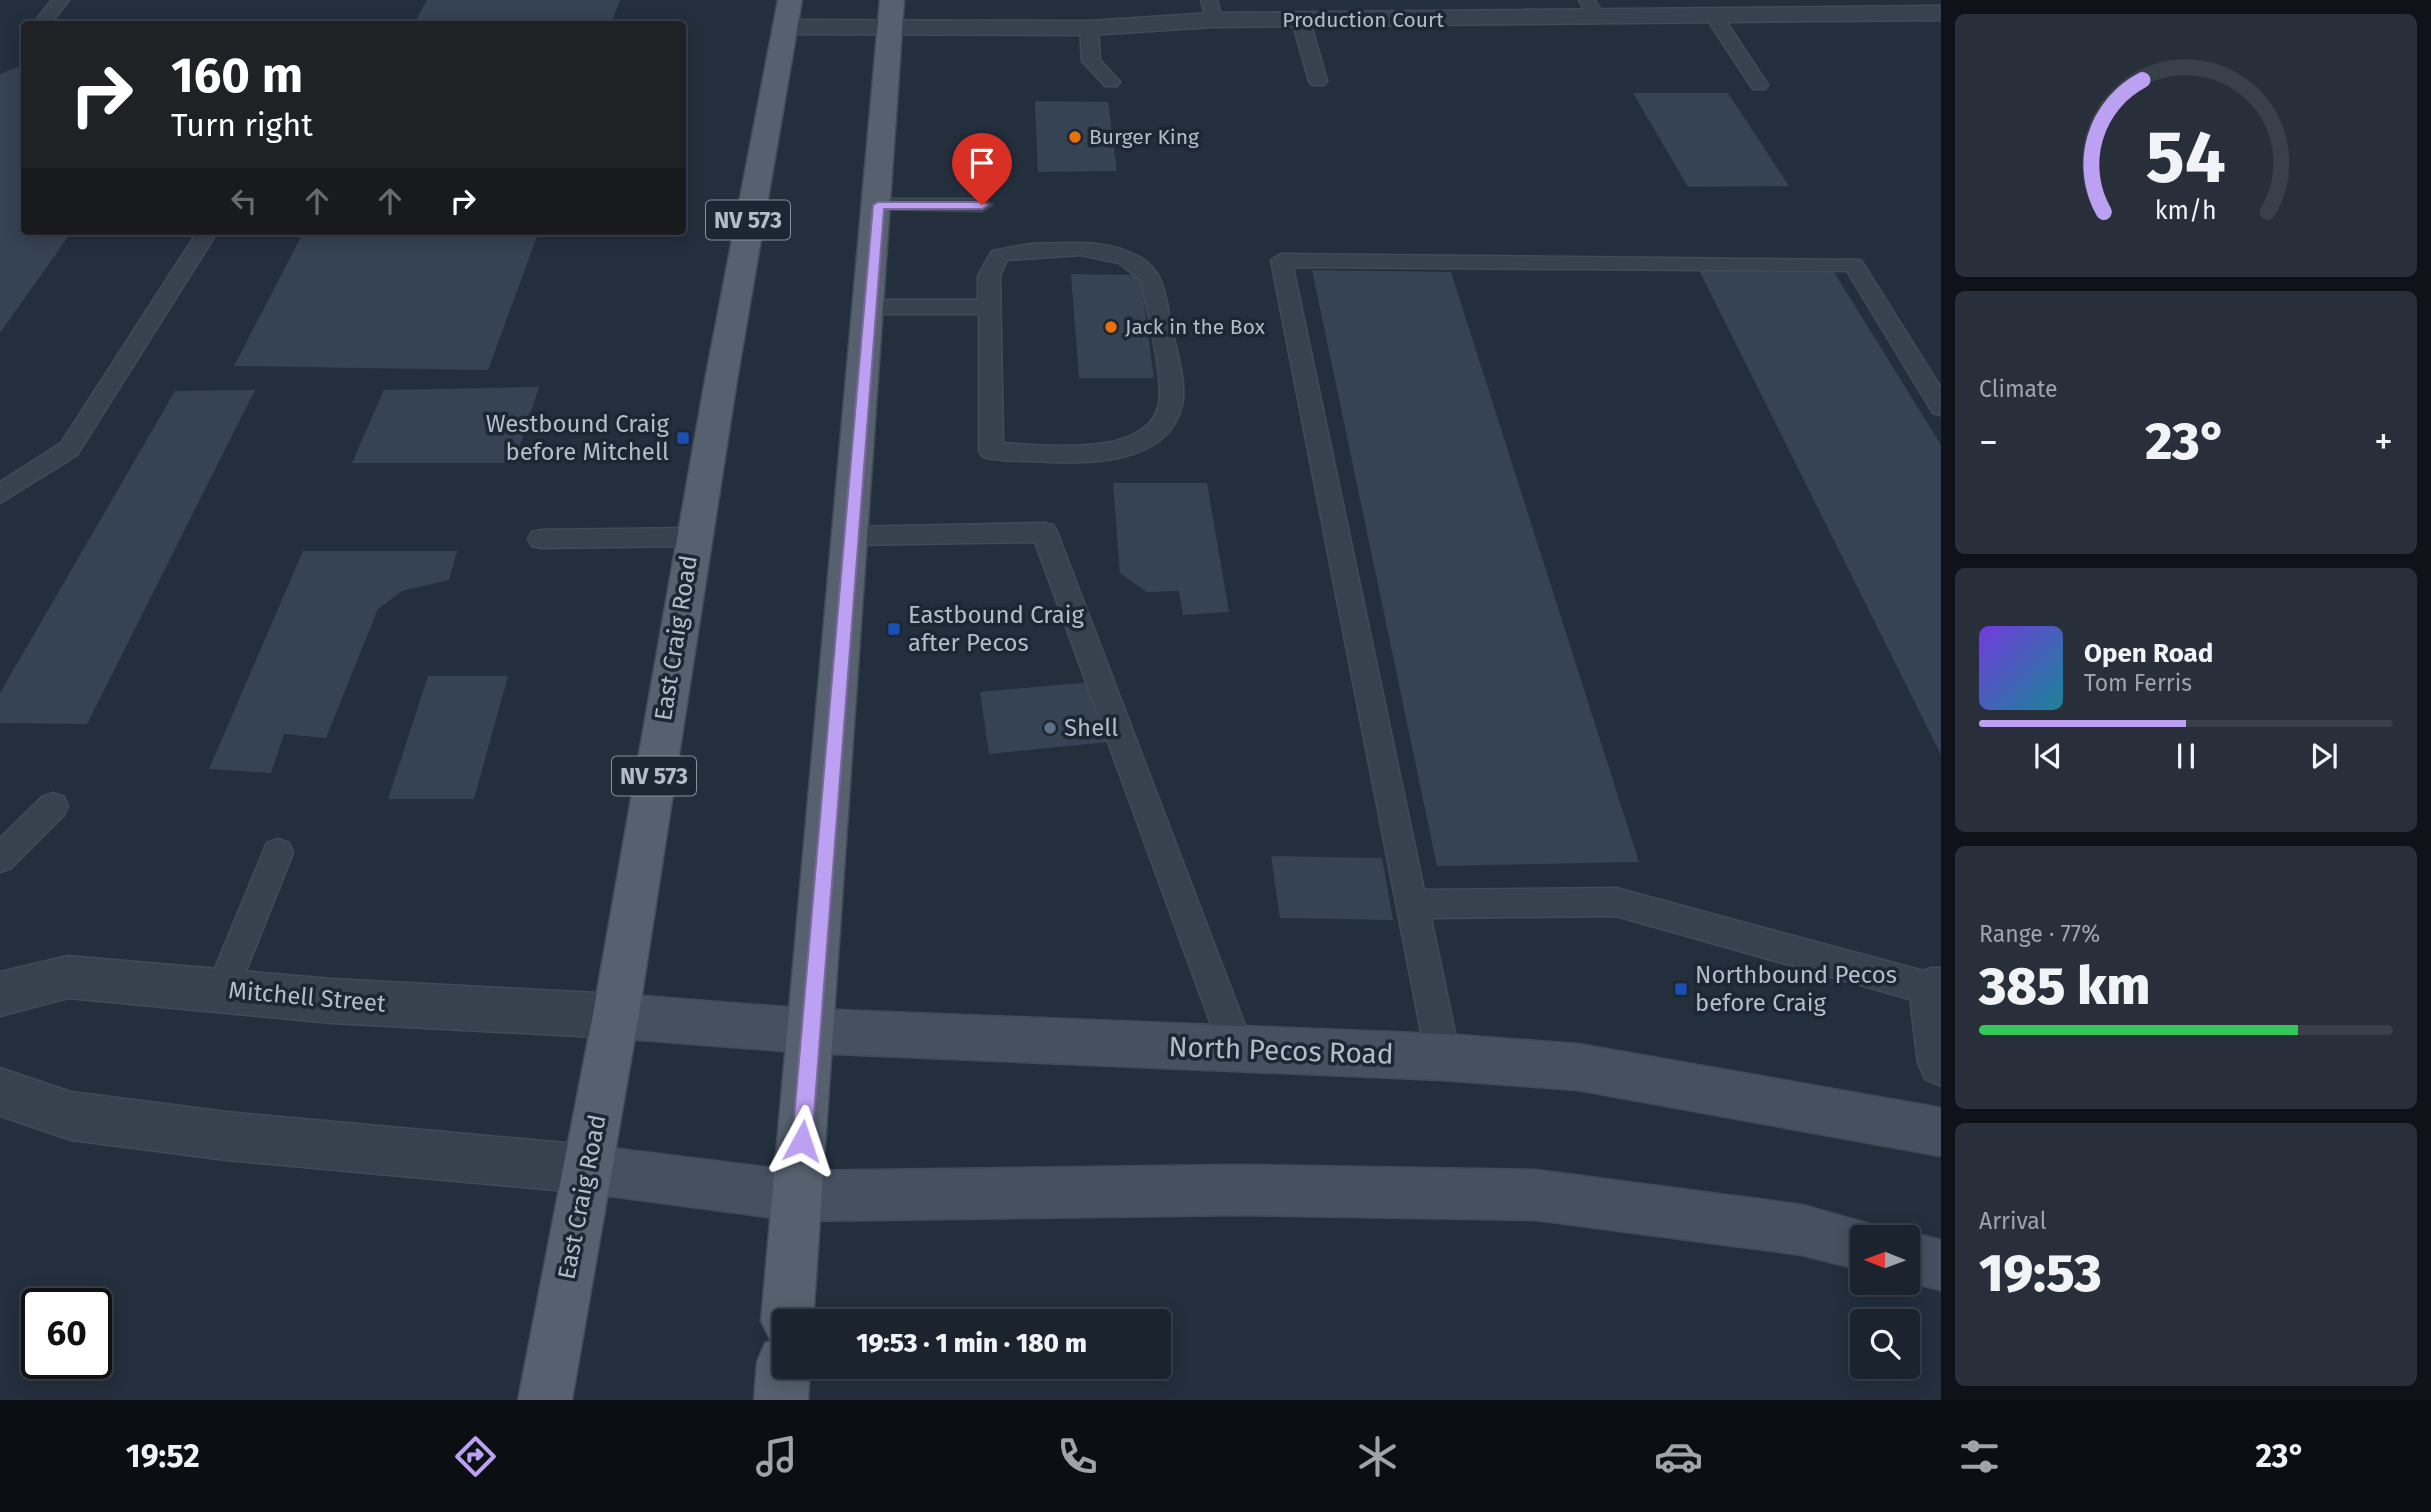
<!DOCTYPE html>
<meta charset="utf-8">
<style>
body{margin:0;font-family:"Fira Sans",sans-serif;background:#282f3a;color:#f1f3f6;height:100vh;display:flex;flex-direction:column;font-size:26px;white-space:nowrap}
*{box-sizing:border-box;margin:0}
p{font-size:23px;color:#a0a4aa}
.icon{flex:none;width:38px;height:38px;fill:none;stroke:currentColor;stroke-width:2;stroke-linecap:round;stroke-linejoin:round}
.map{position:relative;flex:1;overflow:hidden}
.side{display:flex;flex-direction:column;gap:14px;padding:14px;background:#0f1319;width:490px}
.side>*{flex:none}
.guide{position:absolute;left:21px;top:21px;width:665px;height:214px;border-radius:7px;box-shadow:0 4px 18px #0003,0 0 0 2px #39404a;background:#202124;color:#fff;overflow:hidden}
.needle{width:46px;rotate:271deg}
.controls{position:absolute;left:1850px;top:1225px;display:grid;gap:14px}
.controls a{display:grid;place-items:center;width:70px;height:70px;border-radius:7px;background:#1b232e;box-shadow:0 4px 18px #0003,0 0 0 2px #39404a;font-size:35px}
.speed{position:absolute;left:21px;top:1288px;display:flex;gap:14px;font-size:35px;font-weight:700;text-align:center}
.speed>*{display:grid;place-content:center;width:91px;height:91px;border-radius:50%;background:#1b232e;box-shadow:0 4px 18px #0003,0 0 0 2px #39404a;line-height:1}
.speed .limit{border:4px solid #111;border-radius:10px;background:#fff;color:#111}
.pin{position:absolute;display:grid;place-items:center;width:60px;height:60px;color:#fff;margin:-72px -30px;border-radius:50% 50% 50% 0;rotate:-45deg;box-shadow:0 0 7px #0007}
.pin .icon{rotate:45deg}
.me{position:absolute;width:77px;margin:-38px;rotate:5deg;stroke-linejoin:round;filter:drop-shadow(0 0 5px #0008)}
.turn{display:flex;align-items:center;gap:24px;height:147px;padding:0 35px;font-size:32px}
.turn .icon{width:91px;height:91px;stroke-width:2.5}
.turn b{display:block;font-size:49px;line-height:60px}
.lanes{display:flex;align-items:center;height:66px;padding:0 35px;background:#0003;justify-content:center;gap:35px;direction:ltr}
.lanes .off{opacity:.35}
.big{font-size:52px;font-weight:800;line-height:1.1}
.side .card{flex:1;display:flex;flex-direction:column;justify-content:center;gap:10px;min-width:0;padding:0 24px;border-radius:10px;background:#282f3a}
.side .dial{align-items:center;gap:0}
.dial svg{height:182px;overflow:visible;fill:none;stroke:#39404a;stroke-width:7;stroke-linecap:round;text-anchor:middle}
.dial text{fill:#f1f3f6;stroke:none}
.song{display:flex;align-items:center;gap:21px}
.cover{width:84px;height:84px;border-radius:10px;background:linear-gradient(135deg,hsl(260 70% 55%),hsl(190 70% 35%))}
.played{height:7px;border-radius:4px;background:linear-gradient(90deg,#bca0f2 50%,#39404a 50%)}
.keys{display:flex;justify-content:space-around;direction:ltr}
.heat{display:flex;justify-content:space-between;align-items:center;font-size:38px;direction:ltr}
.charge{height:10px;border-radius:5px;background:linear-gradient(90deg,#34c759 77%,#39404a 0)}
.trip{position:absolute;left:772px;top:1309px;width:399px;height:70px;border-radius:7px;background:#1b232e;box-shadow:0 4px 18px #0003,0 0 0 2px #39404a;font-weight:800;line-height:70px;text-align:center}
.tab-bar{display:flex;height:112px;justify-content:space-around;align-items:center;background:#0b0e12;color:#a0a4aa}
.tab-bar .icon{width:49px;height:49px}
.tab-bar .selected{color:#bca0f2}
.tab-bar b{font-size:32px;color:#f1f3f6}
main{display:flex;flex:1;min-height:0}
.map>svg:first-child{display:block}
.building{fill:#364354}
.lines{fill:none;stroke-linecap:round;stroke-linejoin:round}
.service-casing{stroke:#414a57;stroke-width:3}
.minor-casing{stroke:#414a57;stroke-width:3}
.tertiary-casing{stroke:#414a57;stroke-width:3}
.secondary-casing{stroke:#414a57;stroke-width:3}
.primary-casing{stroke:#414a57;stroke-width:3}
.service{fill:#38414e;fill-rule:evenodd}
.minor{fill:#38414e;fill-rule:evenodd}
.tertiary{fill:#38414e;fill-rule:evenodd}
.secondary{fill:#465061;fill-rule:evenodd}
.primary{fill:#56606e;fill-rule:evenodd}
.route{fill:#bca0f2;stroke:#7a689d;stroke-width:2}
.food-dot{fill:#e8710a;stroke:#1d2633;stroke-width:2.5}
.transit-dot{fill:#1a4fb4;stroke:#1d2633;stroke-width:2.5}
.service-dot{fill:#5c6f8a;stroke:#1d2633;stroke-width:2.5}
.labels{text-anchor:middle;stroke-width:7;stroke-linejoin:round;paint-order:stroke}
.far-street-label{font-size:21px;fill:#b4bcc9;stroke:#1d2633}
.far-poi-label{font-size:21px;fill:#b4bcc9;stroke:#1d2633;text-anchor:start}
.shield{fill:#1d2633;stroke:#878f9c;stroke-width:2}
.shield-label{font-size:23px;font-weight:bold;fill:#b4bcc9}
.poi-label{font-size:24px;fill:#b4bcc9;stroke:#1d2633;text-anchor:start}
.street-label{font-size:24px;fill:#b4bcc9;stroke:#1d2633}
.near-street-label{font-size:28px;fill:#b4bcc9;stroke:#1d2633}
</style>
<main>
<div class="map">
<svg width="1941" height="1400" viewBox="0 0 1941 1400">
<rect width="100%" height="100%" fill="#242f3e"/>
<g class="building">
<path d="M427,0H620L611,24H414Z"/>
<path d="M24,65V231H72L0,333V74Z"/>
<path d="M1633,93H1728L1789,186L1688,187Z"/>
<path d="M1035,101L1108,102L1117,171L1038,172Z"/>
<path d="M304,231H539L488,370L234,366Z"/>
<path d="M1312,270L1451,272L1639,862L1437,866Z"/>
<path d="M1699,270L1834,272L1941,445V755Z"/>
<path d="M1071,274L1140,275L1154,378H1079Z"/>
<path d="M539,387L514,463H352L384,390Z"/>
<path d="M255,390L87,724L0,723V693L175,391Z"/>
<path d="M1113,483H1207L1229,612L1183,615L1179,591L1147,592L1120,573Z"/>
<path d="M303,551H457L449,580L402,591L378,609L326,738L284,734L271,773L209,769Z"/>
<path d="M428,676H508L474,799H388Z"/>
<path d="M1114,680L1128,740L989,754L980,692Z"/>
<path d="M1271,856L1382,858L1393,920L1280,918Z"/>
</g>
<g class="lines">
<g class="service-casing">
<g id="service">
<path d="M52,0H69L50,24H33Z"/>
<path d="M1201,0H1217L1222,20L1219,24H1207Z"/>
<path d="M1579,0H1595L1605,18L1602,22H1590Z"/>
<path d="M1714,11L1720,12L1768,85L1765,89H1753L1750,85L1705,16Z"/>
<path d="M1301,16L1310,21L1327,81L1324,85H1312L1309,81L1292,21Z"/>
<path d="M1089,23L1098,28L1100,60L1120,82L1117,86H1105L1082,61L1080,28Z"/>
<path d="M878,199H982L992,205L982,211L871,209L868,205Z"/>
<path d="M198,231H218L77,455L0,503V482L61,443Z"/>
<path d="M1030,244C1068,243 1111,238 1144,260C1166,275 1166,302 1171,326C1176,349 1187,382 1182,405C1168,468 1079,464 1030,461C1014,461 998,461 983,457L979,451V314H869L858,307L869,300H978V276L992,251ZM1080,255L1119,263L1141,280C1147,312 1163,372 1159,403C1150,459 1042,445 1003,443L1000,276L1007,260Z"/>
<path d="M1281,254L1861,260L1941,388V415L1933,413L1847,271L1293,267L1424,890L1616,888L1931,973L1941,977V1001L1931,1005L1616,916L1431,918L1460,1057L1455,1069L1443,1074L1431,1069L1426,1057L1271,260Z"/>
<path d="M1044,523L1053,525L1057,532L1254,1049L1249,1061L1237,1066L1225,1061L1220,1049L1035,542L850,545L841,543L837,536L841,529L850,527Z"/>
<path d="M692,528L701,530L705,537L701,544L692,546L541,548L532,546L528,539L532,532L541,530Z"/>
<path d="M53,793L64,797L68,806L64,815L11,868L0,872V838L42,797Z"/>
<path d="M278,839L289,843L293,853L234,1001L222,1006L210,1001L206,990L267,843Z"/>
</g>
</g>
<g class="minor-casing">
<g id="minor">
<path d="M1941,6V20L1213,27L1089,35L784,34L776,32L772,27L776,22L784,20L1089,21L1213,13Z"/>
<path d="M1931,968H1941V1086L1925,1079L1918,1063L1909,989L1915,974Z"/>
</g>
</g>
<g class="tertiary-casing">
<g id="tertiary">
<path d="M68,956L332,979L616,994L632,1000L639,1016L632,1032L616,1038L332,1023L68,998L0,1016V972Z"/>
<path d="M0,1068L71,1092L227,1112L587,1145L604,1152L611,1169L604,1186L587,1193L227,1160L71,1140L0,1116Z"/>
</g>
</g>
<g class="secondary-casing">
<g id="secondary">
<path d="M616,994L811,1009L1443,1034L1578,1044L1941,1108V1156L1578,1090L1443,1080L811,1053L616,1038L600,1032L593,1016L600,1000Z"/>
<path d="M587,1145L797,1171L1238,1165L1536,1170L1802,1205L1880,1227L1884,1237H1862V1270L1802,1255L1536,1220L1238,1215L797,1221L587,1193L570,1186L563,1169L570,1152Z"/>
<path d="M1908,1232L1941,1240V1290L1908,1282V1237H1894Z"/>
</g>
</g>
<g class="primary-casing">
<g id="primary">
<path d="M778,0H802L737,380L639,1014L572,1400H518L593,1014L705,380Z"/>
<path d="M880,0H904L813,1321H784V1367H810L808,1400H754L757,1362L765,1343L771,1341L761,1321Z"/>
</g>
</g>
<use href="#service" class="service"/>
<use href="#minor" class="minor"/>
<use href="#tertiary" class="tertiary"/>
<use href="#secondary" class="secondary"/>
<use href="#primary" class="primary"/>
</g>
<path class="route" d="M878,202H982L988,205L982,209H884L812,1141L809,1148L802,1151L795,1148L792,1141L873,205Z"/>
<g class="food-dot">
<circle cx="1075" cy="137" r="7"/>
<circle cx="1111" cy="327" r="7"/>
</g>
<g class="transit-dot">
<rect x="676" y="431" width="14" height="14" rx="3.5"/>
<rect x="887" y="622" width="14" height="14" rx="3.5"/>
<rect x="1674" y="982" width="14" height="14" rx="3.5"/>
</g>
<circle class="service-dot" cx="1050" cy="728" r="7"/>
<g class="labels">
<g class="far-street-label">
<text x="1363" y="27">Production Court</text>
</g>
<g class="far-poi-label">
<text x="1089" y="144">Burger King</text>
<text x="1125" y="334">Jack in the Box</text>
</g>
<g class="shield">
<rect x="706" y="200.5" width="84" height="39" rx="5"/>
<rect x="612" y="756.5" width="84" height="39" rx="5"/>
</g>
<g class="shield-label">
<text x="748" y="228">NV 573</text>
<text x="654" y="784">NV 573</text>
</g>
<g class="poi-label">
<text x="669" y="432" text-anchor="end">Westbound Craig<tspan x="669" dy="28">before Mitchell</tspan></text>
<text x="908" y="623">Eastbound Craig<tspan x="908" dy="28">after Pecos</tspan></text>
<text x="1064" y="736">Shell</text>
<text x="1695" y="983">Northbound Pecos<tspan x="1695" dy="28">before Craig</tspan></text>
</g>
<g class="street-label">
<text transform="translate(676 638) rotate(-81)" y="8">East Craig Road</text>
<text transform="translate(307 997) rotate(5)" y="8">Mitchell Street</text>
<text transform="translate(582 1197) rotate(-79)" y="8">East Craig Road</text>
</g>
<g class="near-street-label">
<text transform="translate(1281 1050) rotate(2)" y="10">North Pecos Road</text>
</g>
</g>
</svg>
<div class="controls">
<a><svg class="needle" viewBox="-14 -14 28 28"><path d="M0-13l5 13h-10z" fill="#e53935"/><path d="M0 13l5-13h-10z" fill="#a0a4aa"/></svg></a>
<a><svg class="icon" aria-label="search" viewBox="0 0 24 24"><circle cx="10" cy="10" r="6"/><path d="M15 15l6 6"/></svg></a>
</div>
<div class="speed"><div class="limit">60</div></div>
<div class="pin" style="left:982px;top:205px;background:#d93025"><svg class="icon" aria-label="arrive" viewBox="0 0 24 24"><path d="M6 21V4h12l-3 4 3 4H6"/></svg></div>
<svg class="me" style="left:802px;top:1141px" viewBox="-20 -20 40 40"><path d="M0-17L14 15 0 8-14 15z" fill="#bca0f2" stroke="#fff" stroke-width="4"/></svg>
<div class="trip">19:53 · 1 min · 180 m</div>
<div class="guide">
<div class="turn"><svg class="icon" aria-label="right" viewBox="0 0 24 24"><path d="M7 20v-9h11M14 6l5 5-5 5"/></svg><div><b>160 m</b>Turn right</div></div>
<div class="lanes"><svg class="icon off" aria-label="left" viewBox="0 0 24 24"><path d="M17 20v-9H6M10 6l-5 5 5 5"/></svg><svg class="icon off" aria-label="ahead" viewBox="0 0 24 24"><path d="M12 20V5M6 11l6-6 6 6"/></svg><svg class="icon off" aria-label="ahead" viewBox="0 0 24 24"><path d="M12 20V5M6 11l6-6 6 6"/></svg><svg class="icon" aria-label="right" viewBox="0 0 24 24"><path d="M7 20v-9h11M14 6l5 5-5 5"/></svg></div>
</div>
</div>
<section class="side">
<div class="card dial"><svg viewBox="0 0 100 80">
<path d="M14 69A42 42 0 1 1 86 69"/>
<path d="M14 69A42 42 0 0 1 31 11" stroke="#bca0f2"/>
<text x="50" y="56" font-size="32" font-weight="700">54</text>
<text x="50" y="72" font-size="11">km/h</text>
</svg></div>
<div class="card"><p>Climate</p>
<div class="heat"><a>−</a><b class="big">23°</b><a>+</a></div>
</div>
<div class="card">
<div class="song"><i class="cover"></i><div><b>Open Road</b><p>Tom Ferris</p></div></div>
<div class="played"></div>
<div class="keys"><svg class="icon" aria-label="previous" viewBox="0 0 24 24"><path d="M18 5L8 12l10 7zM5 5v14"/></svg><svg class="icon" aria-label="pause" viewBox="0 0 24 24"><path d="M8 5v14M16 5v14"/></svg><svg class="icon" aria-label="next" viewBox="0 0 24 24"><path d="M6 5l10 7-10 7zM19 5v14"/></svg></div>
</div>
<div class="card"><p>Range · 77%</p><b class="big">385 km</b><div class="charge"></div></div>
<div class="card"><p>Arrival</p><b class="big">19:53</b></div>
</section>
</main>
<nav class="tab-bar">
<b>19:52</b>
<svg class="icon selected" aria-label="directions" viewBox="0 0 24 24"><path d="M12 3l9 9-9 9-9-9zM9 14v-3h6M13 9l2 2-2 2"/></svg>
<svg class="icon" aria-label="music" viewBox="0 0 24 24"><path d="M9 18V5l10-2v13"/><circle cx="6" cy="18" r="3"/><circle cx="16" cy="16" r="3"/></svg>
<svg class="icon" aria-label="phone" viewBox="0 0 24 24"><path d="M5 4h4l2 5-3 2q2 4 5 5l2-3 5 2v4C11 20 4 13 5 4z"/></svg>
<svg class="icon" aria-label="climate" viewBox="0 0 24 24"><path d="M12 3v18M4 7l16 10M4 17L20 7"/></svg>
<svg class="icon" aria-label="car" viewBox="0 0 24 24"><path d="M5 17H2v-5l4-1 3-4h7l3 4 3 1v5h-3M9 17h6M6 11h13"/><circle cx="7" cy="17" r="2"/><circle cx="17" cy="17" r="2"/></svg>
<svg class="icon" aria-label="filters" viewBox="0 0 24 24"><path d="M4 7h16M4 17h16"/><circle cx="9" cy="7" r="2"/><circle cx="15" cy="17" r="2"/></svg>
<b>23°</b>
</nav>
